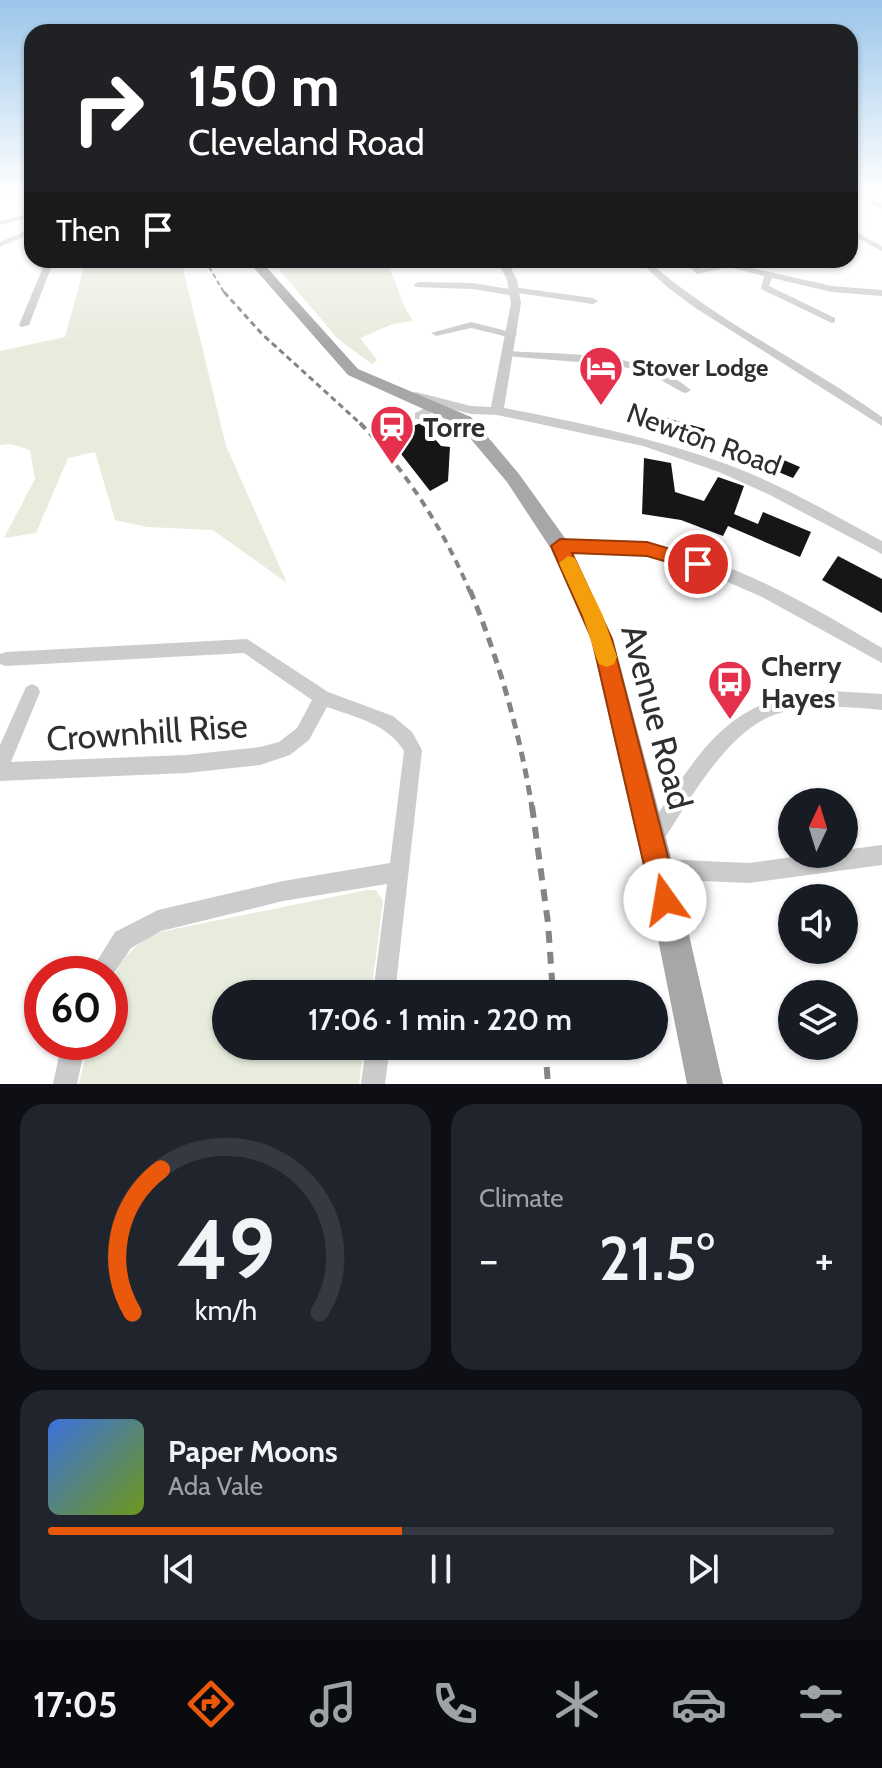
<!DOCTYPE html>
<meta charset="utf-8">
<style>
body{margin:0;font-family:Cabin,sans-serif;background:#20242c;color:#f1f3f6;height:100vh;display:flex;flex-direction:column;font-size:30px;white-space:nowrap}
*{box-sizing:border-box;margin:0}
p{font-size:26px;color:#9ea1a6}
.icon{flex:none;width:44px;height:44px;fill:none;stroke:currentColor;stroke-width:2;stroke-linecap:round;stroke-linejoin:round}
.map{position:relative;height:1084px;overflow:hidden}
.panel{display:flex;flex-direction:column;gap:20px;padding:20px;background:#0d0f14;flex:1}
.panel>*{flex:none}
.hud{position:absolute;left:24px;top:24px;width:834px;height:244px;border-radius:24px;box-shadow:0 2px 6px #0004;background:#202124;color:#fff;overflow:hidden}
.needle{width:52px;rotate:4deg}
.fabs{position:absolute;left:778px;top:788px;display:grid;gap:16px}
.fabs a{display:grid;place-items:center;width:80px;height:80px;border-radius:50%;background:#171b24;box-shadow:0 2px 6px #0004;font-size:40px}
.speed{position:absolute;left:24px;top:956px;display:flex;gap:16px;font-size:40px;font-weight:700;text-align:center}
.speed>*{display:grid;place-content:center;width:104px;height:104px;border-radius:50%;background:#171b24;box-shadow:0 2px 6px #0004;line-height:1}
.speed .limit{border:12px solid #d22;background:#fff;color:#111}
.pin{position:absolute;display:grid;place-items:center;width:68px;height:68px;color:#fff;margin:-34px;border:4px solid #fff;border-radius:50%;box-shadow:0 2px 8px #0007}
.me{position:absolute;width:88px;margin:-44px;rotate:347deg;stroke-linejoin:round;filter:drop-shadow(0 0 6px #0008)}
.turn{display:flex;align-items:center;gap:28px;height:168px;padding:0 32px;font-size:36px}
.turn .icon{width:104px;height:104px;stroke-width:2.5}
.turn b{display:block;font-size:56px;line-height:68px}
.then{display:flex;align-items:center;height:76px;padding:0 32px;background:#0003;gap:16px;font-size:30px}
.big{font-size:60px;font-weight:600;line-height:1.1}
.panel .card{flex:1;display:flex;flex-direction:column;justify-content:center;gap:12px;min-width:0;padding:0 28px;border-radius:24px;background:#20242c}
.panel .dial{align-items:center;gap:0}
.dial svg{height:208px;overflow:visible;fill:none;stroke:#363941;stroke-width:7;stroke-linecap:round;text-anchor:middle}
.dial text{fill:#f1f3f6;stroke:none}
.song{display:flex;align-items:center;gap:24px}
.cover{width:96px;height:96px;border-radius:12px;background:linear-gradient(135deg,hsl(220 70% 55%),hsl(80 70% 35%))}
.played{height:8px;border-radius:4px;background:linear-gradient(90deg,#ea580c 45%,#363941 45%)}
.keys{display:flex;justify-content:space-around;direction:ltr}
.heat{display:flex;justify-content:space-between;align-items:center;font-size:44px;direction:ltr}
.panel .tiles{flex:1;display:grid;gap:20px;grid-template-columns:1fr 1fr}
.card:last-child{grid-column:span 2}
.trip{position:absolute;left:212px;top:980px;width:456px;height:80px;border-radius:40px;background:#171b24;box-shadow:0 2px 6px #0004;font-weight:600;line-height:80px;text-align:center}
.tabs{display:flex;height:128px;justify-content:space-around;align-items:center;background:#090b0e;color:#9ea1a6}
.tabs .icon{width:56px;height:56px}
.tabs .selected{color:#ea580c}
.tabs b{font-size:36px;color:#f1f3f6}
.map>svg:first-child{display:block}
.green{fill:#e7ecdd}
.building{fill:#161616}
.lines{fill:none;stroke-linecap:round;stroke-linejoin:round}
.minor{fill:#ccc;fill-rule:evenodd}
.tertiary{fill:#ccc;fill-rule:evenodd}
.primary{fill:#a7a7a7;fill-rule:evenodd}
.rail-far4{stroke:#848484;stroke-width:2;stroke-dasharray:5 3;stroke-linecap:butt}
.rail-far3{stroke:#848484;stroke-width:3;stroke-dasharray:6 4;stroke-linecap:butt}
.rail-far2{stroke:#848484;stroke-width:4;stroke-dasharray:8 6;stroke-linecap:butt}
.rail-far1{stroke:#848484;stroke-width:5;stroke-dasharray:10 7;stroke-linecap:butt}
.rail{stroke:#848484;stroke-width:6;stroke-dasharray:12 9;stroke-linecap:butt}
.route{fill:#ea580c;stroke:#983908;stroke-width:2}
.slow{fill:#f59e0b}
.labels{text-anchor:middle;stroke-width:8;stroke-linejoin:round;paint-order:stroke}
.far-poi-label{font-size:24px;font-weight:bold;fill:#2f2f2f;stroke:#fff;text-anchor:start}
.poi-label{font-size:28px;font-weight:bold;fill:#2f2f2f;stroke:#fff;text-anchor:start}
.street-label{font-size:28px;fill:#2f2f2f;stroke:#fff}
.near-street-label{font-size:34px;fill:#2f2f2f;stroke:#fff}
</style>
<div class="map">
<svg width="882" height="1084" viewBox="0 0 882 1084">
<rect width="100%" height="100%" fill="#fff"/>
<g class="green">
<path d="M86,260H181L226,446L287,583L213,530L147,527L115,520L95,452L68,458L36,533L4,538L35,479L30,450L11,444L0,445V351L65,337Z"/>
<path d="M271,260H386C396,281 400,302 413,321L393,324L360,338L377,360L372,364L338,339Z"/>
<path d="M367,890H376L383,901L371,994H226V1046H364L359,1084H79L89,1042H110C110,988 104,965 155,933Z"/>
</g>
<g class="building">
<path d="M649,413L705,429L700,441L644,425Z"/>
<path d="M421,423L441,446L450,447L448,481L430,491L387,436Z"/>
<path d="M644,458L671,463L675,492L704,501L718,477L744,486L734,514L758,524L763,512L811,532L800,557L728,526L723,536L681,520L642,514Z"/>
<path d="M779,458L800,467L793,478L771,469Z"/>
<path d="M838,556L882,579V613L822,580Z"/>
</g>
<g class="lines">
<g class="minor">
<path d="M852,192H861L882,204V209Z"/>
<path d="M32,213V217L0,225V221Z"/>
<path d="M32,228V233L0,247V242Z"/>
<path d="M850,229L882,246V251L850,234Z"/>
<path d="M46,260H54L29,325L21,327L19,325Z"/>
<path d="M638,260H647C718,323 805,362 882,417V426L694,307L666,286Z"/>
<path d="M688,260H696L695,264L702,269L717,266L721,269L697,274L687,265Z"/>
<path d="M701,260H716L832,286L882,290V296L832,292L772,278L769,286L835,318V322L832,323L761,289L764,276Z"/>
<path d="M418,282L473,283L509,289L513,287L593,298L598,301L593,304L518,293L514,296L473,289L415,287L414,285Z"/>
<path d="M471,322L515,333L517,335L512,338L471,328L436,336L431,333Z"/>
<path d="M509,351C566,355 646,351 691,390L686,393L682,392L647,372L614,365L505,356L504,354Z"/>
<path d="M433,404L437,405V409L423,419H415V413Z"/>
<path d="M603,540C704,542 798,598 882,648V663L762,597L698,569L673,560L635,553L560,551L555,550L553,546L555,542L560,541Z"/>
<path d="M247,639L328,692L393,716L412,732L422,750L395,994H373L387,884L283,901L161,931L131,948L110,979V974H89L115,932L158,910L283,881L390,863L404,751C388,724 355,717 327,707L309,740L290,755L260,765L186,773L0,781V745L26,687L32,684L38,687L40,692L11,762L186,755L260,747L279,742L297,728L312,700L244,653L6,666L0,664V654L6,652Z"/>
<path d="M831,691L882,694V710C848,707 810,703 777,714C726,730 687,805 659,847L652,850L645,847L642,840L645,833C699,755 725,694 831,691Z"/>
<path d="M882,845V865L749,883L659,879L652,876L649,869L652,862L659,859L749,863L814,854H844V850Z"/>
<path d="M62,1042H86L77,1084H53Z"/>
<path d="M366,1046H390L385,1084H361Z"/>
</g>
<path class="tertiary" d="M497,260H507L517,280L521,303L504,408C581,423 655,438 729,465C782,485 832,514 882,541V554L768,494L719,472L643,446L497,415L471,414L412,399V393L416,392L471,406L491,407L511,303L507,280Z"/>
<path class="primary" d="M247,260H260L358,369L471,417L519,474L567,541L613,639L674,869L723,1084H687L644,869L591,639L551,549L507,482L459,425L348,375Z"/>
<path class="rail-far4" d="M205,260L225,294"/>
<path class="rail-far3" d="M224,292L262,334L362,425"/>
<path class="rail-far2" d="M360,423C407,472 444,530 470,592"/>
<path class="rail-far1" d="M470,590C499,660 520,733 532,808"/>
<g class="rail">
<path d="M532,806L548,923L553,994"/>
<path d="M545,1046L548,1084"/>
</g>
</g>
<linearGradient id="sky" x2="0" y2="1"><stop stop-color="#9bc6ea"/><stop offset="0.56" stop-color="#fff"/><stop offset="1" stop-color="#fff" stop-opacity="0"/></linearGradient>
<rect width="882" height="344" fill="url(#sky)"/>
<path class="route" d="M560,539L647,542L704,559L707,564L698,571L647,556L572,553L612,639L679,900L675,909L665,913L656,909L652,900L592,639L551,546Z"/>
<path class="slow" d="M568,556L575,558L603,616L617,657L614,664L607,667L599,664L596,657L583,616L559,563Z"/>
<defs>
<g id="hotel-pin" transform="scale(2.3)"><path d="M0 17L-7.5 6A9.5 9.5 0 1 1 7.5 6Z" fill="#e6314e" stroke="#fff"/><path d="M-6-4.5h1.5V1H6V5H4.5V3h-9V5H-6ZM-4 0a1.8 1.8 0 1 1 3.6 0ZM.5 0V-2.5h3Q6-2.5 6 0Z" fill="#fff"/></g>
<g id="station-pin" transform="scale(2.3)"><path d="M0 17L-7.5 6A9.5 9.5 0 1 1 7.5 6Z" fill="#e6314e" stroke="#fff"/><path d="M-3-6H3Q5-6 5-4V2Q5 4 3 4L4.5 6H3L1.5 4h-3L-3 6H-4.5L-3 4Q-5 4-5 2V-4Q-5-6-3-6ZM-3.5-4v3h7v-3ZM-3.5 1v1.5H-2V1ZM2 1v1.5H3.5V1Z" fill="#fff"/></g>
<g id="bus-pin" transform="scale(2.3)"><path d="M0 17L-7.5 6A9.5 9.5 0 1 1 7.5 6Z" fill="#e6314e" stroke="#fff"/><path d="M-5-6H5V4H4V6H2V4H-2V6H-4V4H-5ZM-3.5-4V0h7V-4ZM-3.5 1.2v1.5H-2V1.2ZM2 1.2v1.5H3.5V1.2Z" fill="#fff"/></g>
</defs>
<g fill-rule="evenodd">
<use href="#hotel-pin" x="601" y="368"/>
<use href="#station-pin" x="392" y="427"/>
<use href="#bus-pin" x="730" y="682"/>
</g>
<g class="labels">
<g class="far-poi-label">
<text x="632" y="376">Stover Lodge</text>
</g>
<g class="poi-label">
<text x="423" y="437">Torre</text>
<text x="761" y="676">Cherry<tspan x="761" dy="32">Hayes</tspan></text>
</g>
<g class="street-label">
<text transform="translate(704 439) rotate(20)" y="10">Newton Road</text>
</g>
<g class="near-street-label">
<text transform="translate(657 717) rotate(75)" y="12">Avenue Road</text>
<text transform="translate(147 732) rotate(-4)" y="12">Crownhill Rise</text>
</g>
</g>
</svg>
<div class="fabs">
<a><svg class="needle" viewBox="-14 -14 28 28"><path d="M0-13l5 13h-10z" fill="#e53935"/><path d="M0 13l5-13h-10z" fill="#9ea1a6"/></svg></a>
<a><svg class="icon" aria-label="sound" viewBox="0 0 24 24"><path d="M4 9h4l5-4v14l-5-4H4zM17 9q2 3 0 6"/></svg></a>
<a><svg class="icon" aria-label="layers" viewBox="0 0 24 24"><path d="M12 4l9 5-9 5-9-5zM3 14l9 5 9-5"/></svg></a>
</div>
<div class="speed"><div class="limit">60</div></div>
<div class="pin" style="left:698px;top:564px;background:#d93025"><svg class="icon" aria-label="arrive" viewBox="0 0 24 24"><path d="M6 21V4h12l-3 4 3 4H6"/></svg></div>
<svg class="me" style="left:665px;top:900px" viewBox="-20 -20 40 40"><circle r="19" fill="#fff"/><path d="M0-13L10 11 0 6-10 11z" fill="#ea580c"/></svg>
<div class="trip">17:06 · 1 min · 220 m</div>
<div class="hud">
<div class="turn"><svg class="icon" aria-label="right" viewBox="0 0 24 24"><path d="M7 20v-9h11M14 6l5 5-5 5"/></svg><div><b>150 m</b>Cleveland Road</div></div>
<div class="then">Then<svg class="icon" aria-label="arrive" viewBox="0 0 24 24"><path d="M6 21V4h12l-3 4 3 4H6"/></svg></div>
</div>
</div>
<section class="panel">
<div class="tiles">
<div class="card dial"><svg viewBox="0 0 100 80">
<path d="M14 69A42 42 0 1 1 86 69"/>
<path d="M14 69A42 42 0 0 1 25 14" stroke="#ea580c"/>
<text x="50" y="56" font-size="32" font-weight="700">49</text>
<text x="50" y="72" font-size="11">km/h</text>
</svg></div>
<div class="card"><p>Climate</p>
<div class="heat"><a>−</a><b class="big">21.5°</b><a>+</a></div>
</div>
<div class="card">
<div class="song"><i class="cover"></i><div><b>Paper Moons</b><p>Ada Vale</p></div></div>
<div class="played"></div>
<div class="keys"><svg class="icon" aria-label="previous" viewBox="0 0 24 24"><path d="M18 5L8 12l10 7zM5 5v14"/></svg><svg class="icon" aria-label="pause" viewBox="0 0 24 24"><path d="M8 5v14M16 5v14"/></svg><svg class="icon" aria-label="next" viewBox="0 0 24 24"><path d="M6 5l10 7-10 7zM19 5v14"/></svg></div>
</div>
</div>
</section>
<nav class="tabs">
<b>17:05</b>
<svg class="icon selected" aria-label="directions" viewBox="0 0 24 24"><path d="M12 3l9 9-9 9-9-9zM9 14v-3h6M13 9l2 2-2 2"/></svg>
<svg class="icon" aria-label="music" viewBox="0 0 24 24"><path d="M9 18V5l10-2v13"/><circle cx="6" cy="18" r="3"/><circle cx="16" cy="16" r="3"/></svg>
<svg class="icon" aria-label="phone" viewBox="0 0 24 24"><path d="M5 4h4l2 5-3 2q2 4 5 5l2-3 5 2v4C11 20 4 13 5 4z"/></svg>
<svg class="icon" aria-label="climate" viewBox="0 0 24 24"><path d="M12 3v18M4 7l16 10M4 17L20 7"/></svg>
<svg class="icon" aria-label="car" viewBox="0 0 24 24"><path d="M5 17H2v-5l4-1 3-4h7l3 4 3 1v5h-3M9 17h6M6 11h13"/><circle cx="7" cy="17" r="2"/><circle cx="17" cy="17" r="2"/></svg>
<svg class="icon" aria-label="filters" viewBox="0 0 24 24"><path d="M4 7h16M4 17h16"/><circle cx="9" cy="7" r="2"/><circle cx="15" cy="17" r="2"/></svg>
</nav>
